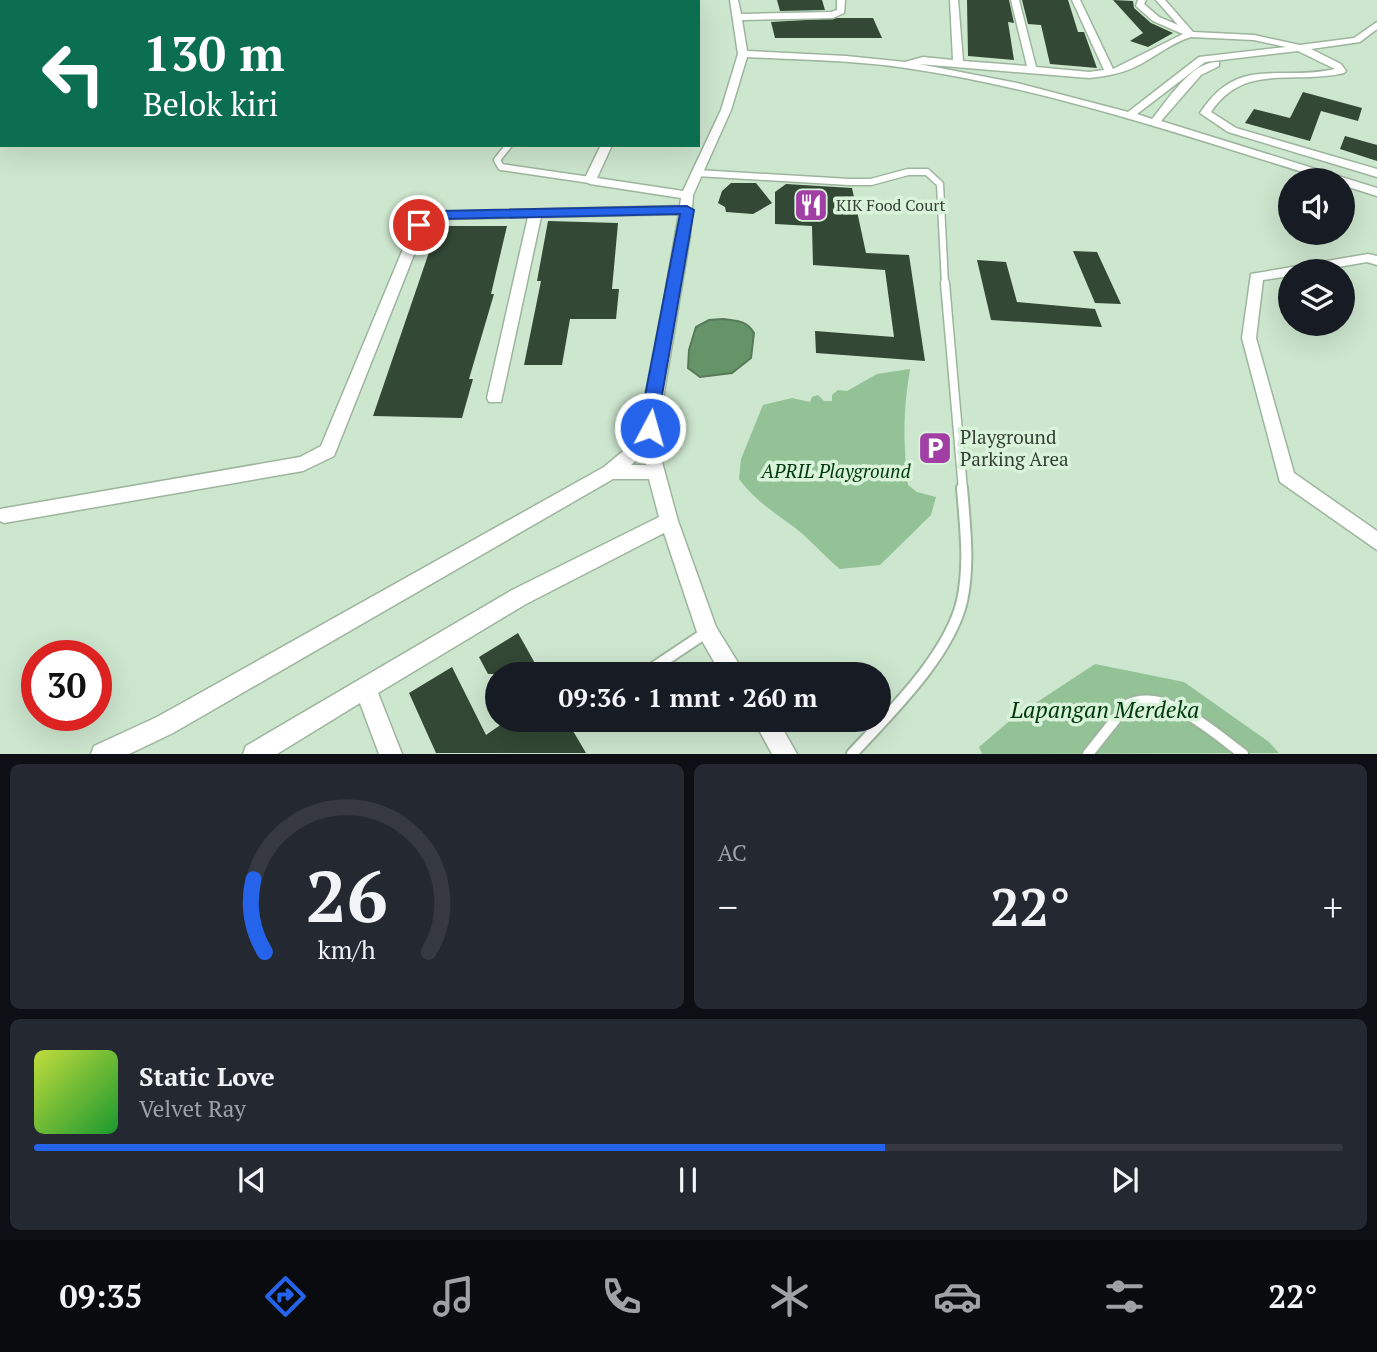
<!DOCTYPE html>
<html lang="id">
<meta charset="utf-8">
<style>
body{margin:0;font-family:"PT Serif",serif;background:#242831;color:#f1f3f6;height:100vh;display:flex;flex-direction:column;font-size:26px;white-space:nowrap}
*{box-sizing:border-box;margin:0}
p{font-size:23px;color:#9ea1a6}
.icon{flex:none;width:38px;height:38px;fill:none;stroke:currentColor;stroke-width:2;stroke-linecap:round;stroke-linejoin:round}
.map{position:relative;height:754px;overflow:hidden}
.details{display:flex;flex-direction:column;gap:10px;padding:10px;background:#0d0f14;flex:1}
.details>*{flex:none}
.guide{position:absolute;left:0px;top:0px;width:700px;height:147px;box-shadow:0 7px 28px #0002;background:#0b6e4f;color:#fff;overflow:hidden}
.fabs{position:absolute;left:1278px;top:168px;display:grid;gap:14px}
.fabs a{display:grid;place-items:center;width:77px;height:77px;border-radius:50%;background:#171b24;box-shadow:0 7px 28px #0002;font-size:35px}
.speed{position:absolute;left:21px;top:640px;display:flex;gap:14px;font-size:35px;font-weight:700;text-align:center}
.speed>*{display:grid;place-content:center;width:91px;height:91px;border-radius:50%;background:#171b24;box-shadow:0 7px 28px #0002;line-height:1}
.speed .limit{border:10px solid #d22;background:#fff;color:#111}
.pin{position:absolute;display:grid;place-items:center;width:60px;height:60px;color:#fff;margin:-30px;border:4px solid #fff;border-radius:50%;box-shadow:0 2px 7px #0007}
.me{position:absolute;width:77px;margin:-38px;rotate:6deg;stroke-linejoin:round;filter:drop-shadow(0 0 5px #0008)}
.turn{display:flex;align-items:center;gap:24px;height:147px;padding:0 28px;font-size:32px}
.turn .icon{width:91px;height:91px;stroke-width:2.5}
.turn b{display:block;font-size:49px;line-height:60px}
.big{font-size:52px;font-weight:800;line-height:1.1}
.details .widget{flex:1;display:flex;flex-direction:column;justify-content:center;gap:10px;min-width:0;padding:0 24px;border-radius:10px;background:#242831}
.details .dial{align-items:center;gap:0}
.dial svg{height:182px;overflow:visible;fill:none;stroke:#363941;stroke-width:7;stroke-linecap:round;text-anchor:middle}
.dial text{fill:#f1f3f6;stroke:none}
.song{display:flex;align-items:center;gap:21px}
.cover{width:84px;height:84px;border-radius:10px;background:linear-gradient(135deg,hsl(70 70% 55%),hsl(130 70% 35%))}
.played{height:7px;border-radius:4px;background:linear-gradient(90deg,#2563eb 65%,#363941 65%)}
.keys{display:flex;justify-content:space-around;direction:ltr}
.heat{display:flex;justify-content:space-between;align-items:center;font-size:38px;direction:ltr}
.details .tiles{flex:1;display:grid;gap:10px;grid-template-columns:1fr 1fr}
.widget:last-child{grid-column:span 2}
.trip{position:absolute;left:485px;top:662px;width:406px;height:70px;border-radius:35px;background:#171b24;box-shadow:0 7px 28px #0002;font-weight:800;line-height:70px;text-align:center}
.menu{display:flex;height:112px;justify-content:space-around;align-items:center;background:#090b0e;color:#9ea1a6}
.menu .icon{width:49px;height:49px}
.menu .current{color:#2563eb}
.menu b{font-size:32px;color:#f1f3f6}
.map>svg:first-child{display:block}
.green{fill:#93c296}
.water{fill:#649467;stroke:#567a58;stroke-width:2}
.building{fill:#334835}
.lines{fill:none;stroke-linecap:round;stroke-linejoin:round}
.lane-far2-casing{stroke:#9db59d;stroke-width:9}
.lane-far1-casing{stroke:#9db59d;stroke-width:11}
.lane-casing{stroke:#9db59d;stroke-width:14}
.street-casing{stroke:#9db59d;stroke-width:3}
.lane-far2{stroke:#fff;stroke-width:6}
.lane-far1{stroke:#fff;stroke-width:8}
.lane{stroke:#fff;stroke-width:10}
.street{fill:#fff;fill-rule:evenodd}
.route{fill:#2563eb;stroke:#184099;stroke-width:2}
.labels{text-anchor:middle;stroke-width:7;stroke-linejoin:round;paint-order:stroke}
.far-poi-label{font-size:16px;fill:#353f36;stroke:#daf4db;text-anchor:start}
.poi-label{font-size:19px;fill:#353f36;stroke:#daf4db;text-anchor:start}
.park-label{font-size:19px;font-style:italic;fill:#00390d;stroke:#daf4db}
.near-park-label{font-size:23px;font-style:italic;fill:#00390d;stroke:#daf4db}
</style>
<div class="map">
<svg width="1377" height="754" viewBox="0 0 1377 754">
<rect width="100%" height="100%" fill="#cde6ce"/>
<g class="green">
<path d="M910,369C903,411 903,443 908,485L917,492L936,497L931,515L880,565L840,569C824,556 810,539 794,527C772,511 756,501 739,479L741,459L763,405L792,398L810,402L812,397L818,395L824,401H832V395L838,390L847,391L877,374Z"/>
<path d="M1095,664L1184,682L1269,742L1279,753L982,754L979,747L1013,718Z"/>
</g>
<path class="water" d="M723,319C737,321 746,320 754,333L751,358L732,373L700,377L688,368L689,350L696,327L709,320Z"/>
<g class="building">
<path d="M777,0H822L825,10L780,11Z"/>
<path d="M967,0H1009L1014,23L1008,22L1014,60L968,56Z"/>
<path d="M1022,0H1068L1078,32H1084L1097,68L1050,64L1041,25L1028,24Z"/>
<path d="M1113,0L1133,1L1134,8L1151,23L1173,33L1148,47L1130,41L1143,33Z"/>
<path d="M839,18H873L882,38H775L771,22Z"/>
<path d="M1303,92L1362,108L1358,121L1321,111L1310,141L1245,123L1254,109L1290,118Z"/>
<path d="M1345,136L1377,145V161L1340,149Z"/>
<path d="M731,183H756L772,203L753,214L726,212L725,207L718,203L722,191Z"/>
<path d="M786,184L852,188L866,253L909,255L925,361L816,353L815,331L894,337L885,270L813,265L812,226L775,224V192Z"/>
<path d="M548,221L618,223L612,289H619L616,319H570L562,365H524L541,281H537Z"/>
<path d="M438,226H507L491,294H494L469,379H473L462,418L373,416Z"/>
<path d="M1073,251L1097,252L1121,304L1095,303Z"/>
<path d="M977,260L1006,262L1017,302L1095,309L1102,327L991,320Z"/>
<path d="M518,633L541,674H488L479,657Z"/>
<path d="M452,667L486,735L509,719H566L586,753H436L409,693Z"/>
</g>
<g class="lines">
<g class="lane-far2-casing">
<g id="lane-far2">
<path d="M509,145L497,160L501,167L590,180"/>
<path d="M697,173L849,182H871L908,172H927L940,184L945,284"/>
</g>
</g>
<g class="lane-far1-casing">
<path id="lane-far1" d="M945,283L963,490"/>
</g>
<g class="lane-casing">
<g id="lane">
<path d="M644,674L707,632"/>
<path d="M852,754C889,714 949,656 962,601C970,564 965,526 962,488"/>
<path d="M1088,754L1127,705C1165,686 1214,733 1243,754"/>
</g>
</g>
<g class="street-casing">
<g id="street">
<path d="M362,0H373L360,2Z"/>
<path d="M445,0H456L443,2Z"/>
<path d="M668,0H676L667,2Z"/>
<path d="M730,0H738L741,14L831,12L837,10V0H845L844,13L833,18L742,20L747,51L846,56L905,62L923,57L953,60L950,0H958L963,61L1027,66L1011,0H1019L1036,67L1089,72L1104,70L1072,0H1080L1113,69L1183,34L1153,21L1136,6L1138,0H1146L1144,4L1159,17L1178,25L1156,0H1165L1193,32L1254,35L1300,45L1354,38L1377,22V29L1360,42L1311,49L1341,64L1346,71L1344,73C1294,85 1244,62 1211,112L1236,128L1377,169V177L1228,132L1200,113C1239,54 1277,82 1335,69L1298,51L1205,62L1137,114L1152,119C1168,100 1192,60 1219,62V66L1201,75L1161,121L1377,188V196L1342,185V180H1328C1189,137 1050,89 906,68C854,60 800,60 747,57L731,110L693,195L690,236L656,440L678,521L716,627L745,674H721L697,632L664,533L526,604L378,693L402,754H379L360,703L277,754H243L246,746L512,590L659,517L649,479H613L173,733L129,754H91L94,746L157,717L604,467L640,437L679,214L541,217L501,402H489L487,398L528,217L442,219L425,227L334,456L303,471L4,523L0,521V509L300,457L321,446L413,225L436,212L680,206L681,198L590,184L584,180L601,145H612L597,178L683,191L721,110L738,54ZM1191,37L1254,40L1286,47L1199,57L1128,112L1017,83L919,64L1089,78C1106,76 1121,74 1137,66C1155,57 1171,43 1191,37ZM643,454L646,465H631Z"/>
<path d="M1368,254L1377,256V265L1367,262L1315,271H1290V276L1263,280L1256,338L1294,473L1377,531V550L1280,482L1242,338L1251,274Z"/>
<path d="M753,719H777L797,754H772Z"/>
</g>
</g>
<use href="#lane-far2" class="lane-far2"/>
<use href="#lane-far1" class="lane-far1"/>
<use href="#lane" class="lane"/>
<use href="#street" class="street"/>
</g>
<path class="route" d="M687,206L694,210L661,401L656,432H644L642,428L644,401L680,214L443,219L419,229L413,225L440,211Z"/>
<defs>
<g id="restaurant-square" transform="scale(1.75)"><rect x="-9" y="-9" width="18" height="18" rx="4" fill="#a13fa5" stroke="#daf4db"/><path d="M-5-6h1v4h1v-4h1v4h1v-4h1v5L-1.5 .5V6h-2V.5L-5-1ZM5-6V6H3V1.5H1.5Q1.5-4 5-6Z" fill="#fff"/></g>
<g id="parking-square" transform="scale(1.75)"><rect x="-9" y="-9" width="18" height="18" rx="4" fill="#a13fa5" stroke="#daf4db"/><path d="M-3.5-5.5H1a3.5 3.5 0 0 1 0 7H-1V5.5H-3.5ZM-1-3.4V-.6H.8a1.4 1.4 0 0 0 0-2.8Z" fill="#fff"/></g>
</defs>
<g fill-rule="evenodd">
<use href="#restaurant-square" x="811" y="205"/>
<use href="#parking-square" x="935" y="448"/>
</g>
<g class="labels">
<g class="far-poi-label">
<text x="836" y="211">KIK Food Court</text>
</g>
<g class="poi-label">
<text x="960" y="444">Playground<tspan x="960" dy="22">Parking Area</tspan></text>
</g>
<g class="park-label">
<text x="836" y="478">APRIL Playground</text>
</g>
<g class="near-park-label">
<text x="1105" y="718">Lapangan Merdeka</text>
</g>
</g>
</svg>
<div class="fabs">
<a><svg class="icon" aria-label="sound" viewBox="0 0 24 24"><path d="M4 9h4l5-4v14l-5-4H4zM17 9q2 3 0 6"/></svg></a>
<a><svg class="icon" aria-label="layers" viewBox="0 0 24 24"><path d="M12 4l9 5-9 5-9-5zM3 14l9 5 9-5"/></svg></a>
</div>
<div class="speed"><div class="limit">30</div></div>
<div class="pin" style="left:419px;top:225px;background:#d93025"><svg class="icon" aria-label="arrive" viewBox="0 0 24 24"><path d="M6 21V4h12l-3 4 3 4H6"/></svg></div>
<svg class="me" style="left:650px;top:428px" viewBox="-20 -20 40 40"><circle r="17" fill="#2563eb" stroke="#fff" stroke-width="3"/><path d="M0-11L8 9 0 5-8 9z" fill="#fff"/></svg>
<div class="trip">09:36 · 1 mnt · 260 m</div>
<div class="guide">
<div class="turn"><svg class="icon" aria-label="left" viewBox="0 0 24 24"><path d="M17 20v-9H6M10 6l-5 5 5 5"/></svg><div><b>130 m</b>Belok kiri</div></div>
</div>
</div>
<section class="details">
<div class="tiles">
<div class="widget dial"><svg viewBox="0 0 100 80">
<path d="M14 69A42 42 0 1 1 86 69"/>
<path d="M14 69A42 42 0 0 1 9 37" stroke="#2563eb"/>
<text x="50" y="56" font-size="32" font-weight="700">26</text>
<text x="50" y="72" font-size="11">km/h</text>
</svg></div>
<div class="widget"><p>AC</p>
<div class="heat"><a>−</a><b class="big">22°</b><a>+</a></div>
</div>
<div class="widget">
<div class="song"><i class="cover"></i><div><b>Static Love</b><p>Velvet Ray</p></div></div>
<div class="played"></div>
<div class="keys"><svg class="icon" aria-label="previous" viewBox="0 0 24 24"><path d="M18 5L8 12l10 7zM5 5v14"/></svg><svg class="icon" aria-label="pause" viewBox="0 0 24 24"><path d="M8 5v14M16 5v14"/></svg><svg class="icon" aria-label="next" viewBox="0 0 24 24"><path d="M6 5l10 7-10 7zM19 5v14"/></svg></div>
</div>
</div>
</section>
<nav class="menu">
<b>09:35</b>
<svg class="icon current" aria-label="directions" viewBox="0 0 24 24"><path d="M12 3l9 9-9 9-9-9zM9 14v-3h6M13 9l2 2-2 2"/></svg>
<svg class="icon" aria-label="music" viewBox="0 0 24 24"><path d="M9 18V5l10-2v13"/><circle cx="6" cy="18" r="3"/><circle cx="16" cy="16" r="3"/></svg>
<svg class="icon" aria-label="phone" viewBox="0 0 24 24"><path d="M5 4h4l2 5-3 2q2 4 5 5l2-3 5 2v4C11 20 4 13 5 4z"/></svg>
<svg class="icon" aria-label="climate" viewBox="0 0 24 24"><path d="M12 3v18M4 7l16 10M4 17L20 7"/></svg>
<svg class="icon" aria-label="car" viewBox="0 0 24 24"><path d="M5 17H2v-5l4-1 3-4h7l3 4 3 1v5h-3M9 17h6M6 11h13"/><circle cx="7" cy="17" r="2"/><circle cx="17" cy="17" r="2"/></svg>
<svg class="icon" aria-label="filters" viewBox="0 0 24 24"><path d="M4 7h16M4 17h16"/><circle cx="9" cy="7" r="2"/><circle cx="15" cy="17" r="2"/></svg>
<b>22°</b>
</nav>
